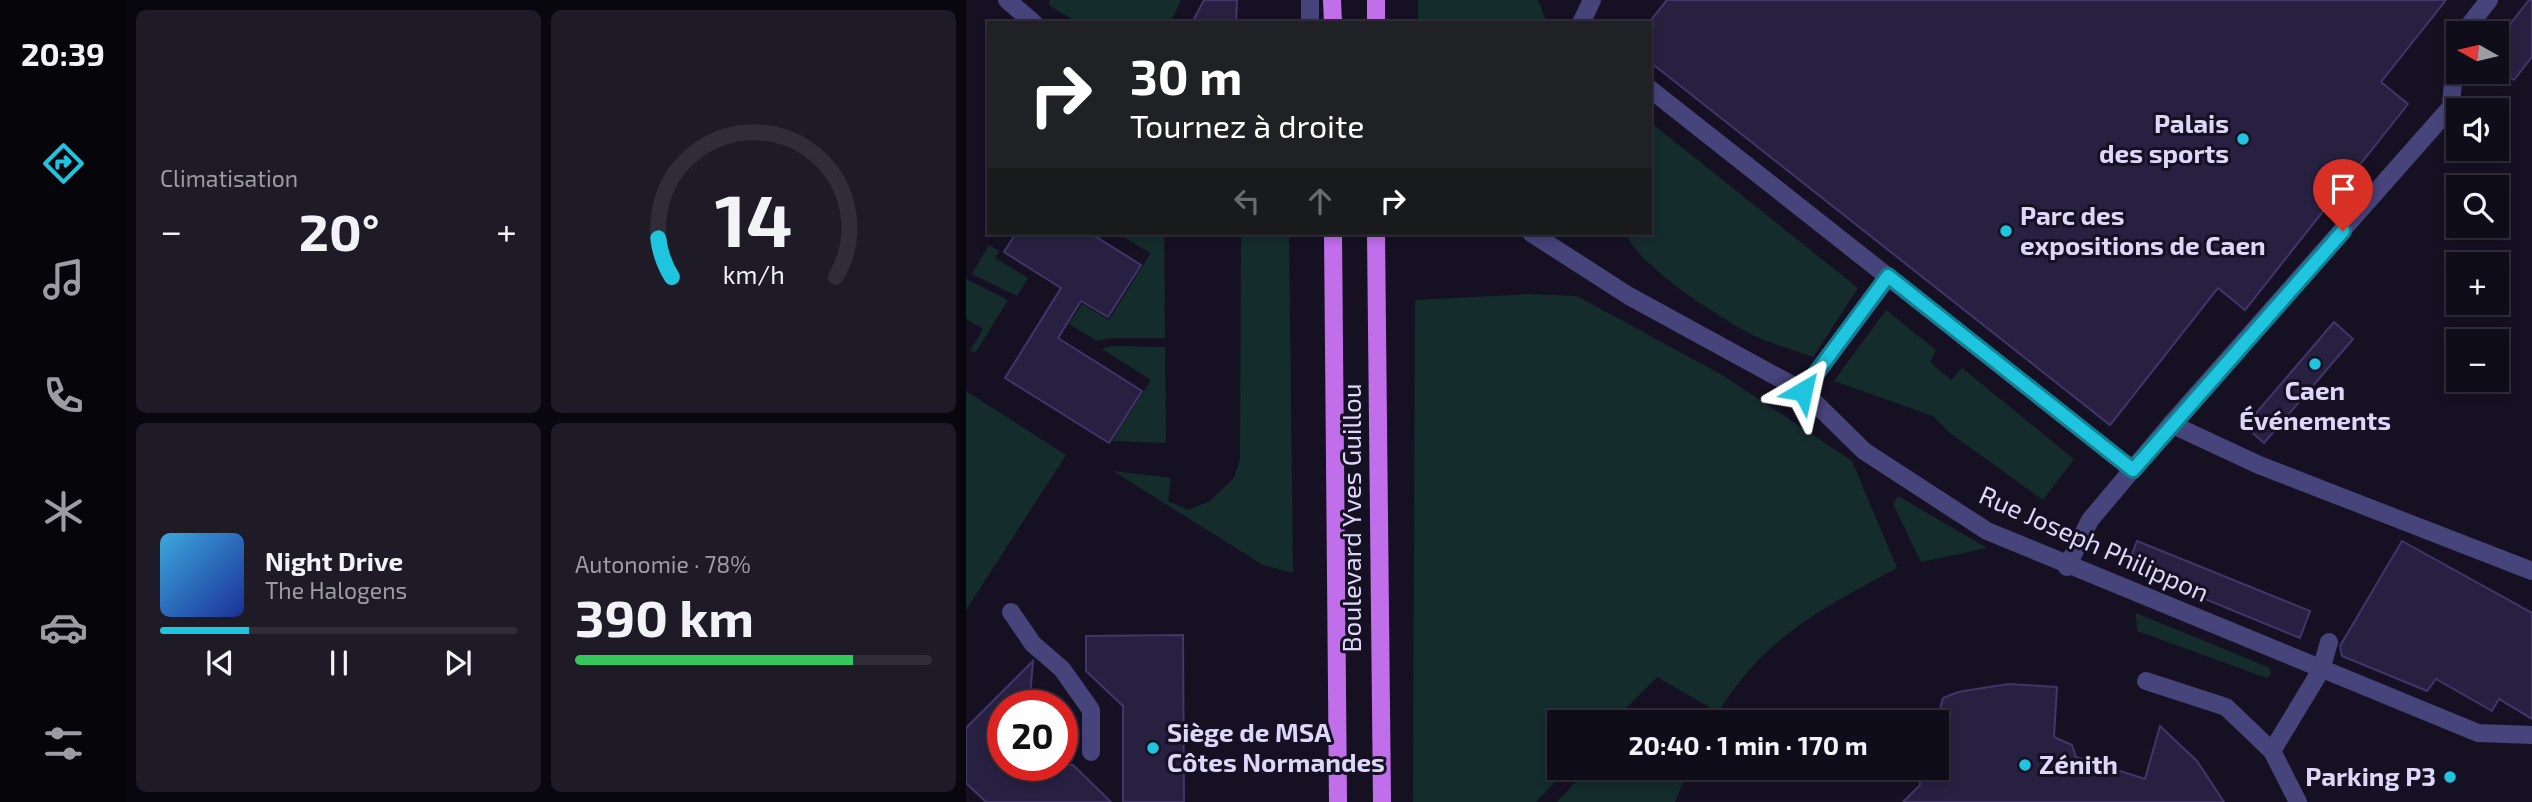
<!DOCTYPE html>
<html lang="fr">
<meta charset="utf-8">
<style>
body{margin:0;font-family:"Exo 2",sans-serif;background:#1e1b27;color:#f1f3f6;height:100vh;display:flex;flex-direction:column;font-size:26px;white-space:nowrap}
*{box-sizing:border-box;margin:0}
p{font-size:23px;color:#9c9ca2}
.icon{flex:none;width:38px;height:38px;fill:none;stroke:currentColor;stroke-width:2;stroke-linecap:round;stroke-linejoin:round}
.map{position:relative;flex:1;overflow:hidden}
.side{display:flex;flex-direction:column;gap:10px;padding:10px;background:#09070e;width:840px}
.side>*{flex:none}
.top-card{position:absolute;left:21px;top:21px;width:665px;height:214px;border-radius:0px;box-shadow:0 4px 10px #0003,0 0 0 2px #302d39;background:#202124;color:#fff;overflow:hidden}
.needle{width:46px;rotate:278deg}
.tools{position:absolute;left:1480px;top:21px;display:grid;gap:14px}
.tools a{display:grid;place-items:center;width:63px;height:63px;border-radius:0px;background:#100d1a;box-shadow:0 4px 10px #0003,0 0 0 2px #302d39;font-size:35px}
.speed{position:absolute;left:21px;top:690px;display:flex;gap:14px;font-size:35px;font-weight:700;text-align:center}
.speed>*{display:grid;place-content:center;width:91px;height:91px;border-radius:50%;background:#100d1a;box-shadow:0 4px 10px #0003,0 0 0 2px #302d39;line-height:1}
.speed .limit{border:10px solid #d22;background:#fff;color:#111}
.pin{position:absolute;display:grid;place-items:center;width:60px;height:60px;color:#fff;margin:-72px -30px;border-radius:50% 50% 50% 0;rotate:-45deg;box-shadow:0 0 7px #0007}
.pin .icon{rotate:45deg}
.me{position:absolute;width:77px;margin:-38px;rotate:36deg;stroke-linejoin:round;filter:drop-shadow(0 0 5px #0008)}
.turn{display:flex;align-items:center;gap:24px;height:147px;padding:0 28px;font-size:32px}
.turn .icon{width:91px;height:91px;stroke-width:2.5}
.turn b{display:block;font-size:49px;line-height:60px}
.lanes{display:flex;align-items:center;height:66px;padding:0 28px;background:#0003;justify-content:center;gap:35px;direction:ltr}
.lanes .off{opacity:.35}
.big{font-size:52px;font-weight:700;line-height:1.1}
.side .card{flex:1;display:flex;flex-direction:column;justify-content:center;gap:10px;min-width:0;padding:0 24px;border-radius:10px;background:#1e1b27}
.side .dial{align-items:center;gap:0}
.dial svg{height:182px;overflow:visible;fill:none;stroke:#302d39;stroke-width:7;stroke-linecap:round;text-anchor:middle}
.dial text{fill:#f1f3f6;stroke:none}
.song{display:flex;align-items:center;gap:21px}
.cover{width:84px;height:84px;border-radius:10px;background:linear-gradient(135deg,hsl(200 70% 55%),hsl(230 70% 35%))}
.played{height:7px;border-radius:4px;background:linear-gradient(90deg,#1fc4df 25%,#302d39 25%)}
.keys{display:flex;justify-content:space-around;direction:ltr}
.heat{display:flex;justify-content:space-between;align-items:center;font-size:38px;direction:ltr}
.charge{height:10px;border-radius:5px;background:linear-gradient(90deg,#34c759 78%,#302d39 0)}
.side .tiles{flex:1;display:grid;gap:10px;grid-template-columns:repeat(2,1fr)}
.trip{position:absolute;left:581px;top:710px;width:402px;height:70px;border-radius:0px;background:#100d1a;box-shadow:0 4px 10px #0003,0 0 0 2px #302d39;font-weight:700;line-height:70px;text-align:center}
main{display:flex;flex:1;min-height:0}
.menu{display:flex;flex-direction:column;width:126px;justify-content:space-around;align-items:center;background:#06050a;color:#9c9ca2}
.menu .icon{width:49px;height:49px}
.menu .current{color:#1fc4df}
.menu b{font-size:32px;color:#f1f3f6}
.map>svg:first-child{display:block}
.green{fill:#152c2c}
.building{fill:#282041;stroke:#42356a;stroke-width:2}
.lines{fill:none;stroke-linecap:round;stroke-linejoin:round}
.minor{stroke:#47437b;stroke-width:18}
.major{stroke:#c16eeb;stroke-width:18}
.route-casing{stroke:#147f91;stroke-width:18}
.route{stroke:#1fc4df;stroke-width:12}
.poi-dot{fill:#1fc4df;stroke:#151123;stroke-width:2.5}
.labels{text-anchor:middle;stroke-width:6;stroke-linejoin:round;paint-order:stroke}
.poi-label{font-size:26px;font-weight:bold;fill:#ddd8fa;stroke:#151123;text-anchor:start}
.street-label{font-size:26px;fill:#ddd8fa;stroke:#151123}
</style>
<main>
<nav class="menu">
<b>20:39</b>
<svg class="icon current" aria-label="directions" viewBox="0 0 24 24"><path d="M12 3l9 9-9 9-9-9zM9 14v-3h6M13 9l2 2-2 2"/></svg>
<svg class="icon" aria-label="music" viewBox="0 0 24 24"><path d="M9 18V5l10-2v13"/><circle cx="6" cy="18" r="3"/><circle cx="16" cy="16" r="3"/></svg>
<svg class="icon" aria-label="phone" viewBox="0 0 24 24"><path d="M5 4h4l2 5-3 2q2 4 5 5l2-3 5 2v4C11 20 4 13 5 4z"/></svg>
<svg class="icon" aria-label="climate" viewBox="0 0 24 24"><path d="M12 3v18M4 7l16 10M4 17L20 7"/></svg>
<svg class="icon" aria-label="car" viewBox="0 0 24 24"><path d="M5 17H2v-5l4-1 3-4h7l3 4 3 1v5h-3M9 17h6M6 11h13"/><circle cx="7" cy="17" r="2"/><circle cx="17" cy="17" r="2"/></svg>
<svg class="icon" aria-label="filters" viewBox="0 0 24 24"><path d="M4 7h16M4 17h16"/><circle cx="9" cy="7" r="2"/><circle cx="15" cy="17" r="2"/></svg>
</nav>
<section class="side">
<div class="tiles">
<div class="card"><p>Climatisation</p>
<div class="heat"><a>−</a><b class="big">20°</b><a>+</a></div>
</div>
<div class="card dial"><svg viewBox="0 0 100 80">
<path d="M14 69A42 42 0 1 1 86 69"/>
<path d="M14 69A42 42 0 0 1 8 52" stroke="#1fc4df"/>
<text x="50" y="56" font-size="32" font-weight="700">14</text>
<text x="50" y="72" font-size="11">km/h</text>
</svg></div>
<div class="card">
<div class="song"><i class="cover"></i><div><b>Night Drive</b><p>The Halogens</p></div></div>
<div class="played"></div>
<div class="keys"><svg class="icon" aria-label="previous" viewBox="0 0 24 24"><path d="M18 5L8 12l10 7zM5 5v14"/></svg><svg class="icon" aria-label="pause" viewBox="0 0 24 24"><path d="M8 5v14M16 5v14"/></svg><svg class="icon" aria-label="next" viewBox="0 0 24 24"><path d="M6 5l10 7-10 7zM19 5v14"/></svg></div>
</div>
<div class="card"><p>Autonomie · 78%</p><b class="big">390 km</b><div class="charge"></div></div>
</div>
</section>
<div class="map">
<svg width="1566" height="802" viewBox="0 0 1566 802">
<rect width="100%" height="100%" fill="#151123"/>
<g class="green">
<path d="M84,0H215L204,23H112L83,5Z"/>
<path d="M452,0H572L581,23H452Z"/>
<path d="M684,122L892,288L847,357C826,349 801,343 781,332C750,315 671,265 660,233H684Z"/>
<path d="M163,233H198L199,338H146L131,341L103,324L116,304L143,320L185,253L157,237Z"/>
<path d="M275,233H323L327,573L297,565L147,471L205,478L202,501L222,510L244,501L268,478L274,459Z"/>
<path d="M23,245L33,251L29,258L62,278L51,296L6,274Z"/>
<path d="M0,279L42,300L10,352L4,351L17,329L0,319Z"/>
<path d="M563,294L611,296L758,376L886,461L931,568C855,609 800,636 752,712L691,677L645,723H593V768H602L570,802H447L449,300Z"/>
<path d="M920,310L970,350L964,362L985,380L996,368L1108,459L1077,500L984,433L967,416L868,381Z"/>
<path d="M146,346L199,347L200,443L146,441L185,380L136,349Z"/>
<path d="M0,391L100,455L0,610Z"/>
<path d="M932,496L1021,548L955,562L927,504Z"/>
<path d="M1170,613L1304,668L1305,674L1301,678L1171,631Z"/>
<path d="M623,768H723L709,802H591Z"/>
</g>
<g class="building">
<path d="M238,0H271L270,23H226Z"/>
<path d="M701,0H1480L1415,82L1442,104L1279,310L1252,288L1144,425L684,62V21Z"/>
<path d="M1563,0H1566V57L1548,80L1531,68V41Z"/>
<path d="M50,233H124L175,265L142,317L115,301L92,338L176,391L143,443L39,378L95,288L38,252Z"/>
<path d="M1368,322L1387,339L1298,443L1279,426Z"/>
<path d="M1171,541L1344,611L1334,638L1161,567Z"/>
<path d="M1436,541L1566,613V719L1533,699L1526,711L1470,679L1461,691L1376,656L1374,646Z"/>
<path d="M217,635L218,802H157V706L120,671V636Z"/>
<path d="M67,661L64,696L55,705H37V765H107L145,802H20L0,783V728Z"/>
<path d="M1042,684L1091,687L1088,737L1106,745L1110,757L1179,779L1194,726L1231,761L1258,802H937L954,785L953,768H980L971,746L970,723L977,698L992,692Z"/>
</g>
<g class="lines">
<g class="minor">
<path d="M41,0L68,23"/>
<path d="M344,23V0"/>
<path d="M615,23L626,0"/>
<path d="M1497,33L1523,0"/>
<path d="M684,89L1167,470"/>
<path d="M565,233L663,296L837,391L898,451L1021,531L1512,733L1566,735"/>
<path d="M837,391L922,277"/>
<path d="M1205,424L1293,465L1566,571"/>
<path d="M1101,567L1124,520L1205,424L1485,107L1490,43L1493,39"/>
<path d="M45,612L67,644L96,669L125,710V752"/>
<path d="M1180,681L1260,707L1306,751"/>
<path d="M1332,802L1306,751L1355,670L1363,642"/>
</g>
<g class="major">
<path d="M366,0L367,23"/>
<path d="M410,23V0"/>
<path d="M367,233L372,802"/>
<path d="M410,233L416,802"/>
</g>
</g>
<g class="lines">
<g class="route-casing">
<path id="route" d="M837,391L922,276L1167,470L1377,231"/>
</g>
<use href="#route" class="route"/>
</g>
<g class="poi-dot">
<circle cx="1277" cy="139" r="7"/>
<circle cx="1040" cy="231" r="7"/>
<circle cx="1349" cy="364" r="7"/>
<circle cx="187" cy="748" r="7"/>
<circle cx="1059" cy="765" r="7"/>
<circle cx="1484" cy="777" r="7"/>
</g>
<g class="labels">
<g class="poi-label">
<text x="1263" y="133" text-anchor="end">Palais<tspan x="1263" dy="30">des sports</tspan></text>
<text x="1054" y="225">Parc des<tspan x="1054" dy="30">expositions de Caen</tspan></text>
<text x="1349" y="400" text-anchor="middle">Caen<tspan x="1349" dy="30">Événements</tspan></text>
<text x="201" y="742">Siège de MSA<tspan x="201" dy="30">Côtes Normandes</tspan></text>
<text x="1073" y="774">Zénith</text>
<text x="1470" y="786" text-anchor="end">Parking P3</text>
</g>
<g class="street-label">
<text transform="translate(386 518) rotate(-90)" y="9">Boulevard Yves Guillou</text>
<text transform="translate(1128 544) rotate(24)" y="9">Rue Joseph Philippon</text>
</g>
</g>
</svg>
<div class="tools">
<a><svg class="needle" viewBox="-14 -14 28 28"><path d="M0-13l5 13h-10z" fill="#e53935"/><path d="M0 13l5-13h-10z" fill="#9c9ca2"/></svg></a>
<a><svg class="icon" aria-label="sound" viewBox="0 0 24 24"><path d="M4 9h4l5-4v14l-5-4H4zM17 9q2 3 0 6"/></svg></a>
<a><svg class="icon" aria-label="search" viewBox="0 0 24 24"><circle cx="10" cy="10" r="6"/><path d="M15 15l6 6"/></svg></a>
<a>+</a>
<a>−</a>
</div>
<div class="speed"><div class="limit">20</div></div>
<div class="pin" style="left:1377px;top:231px;background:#d93025"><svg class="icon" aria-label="arrive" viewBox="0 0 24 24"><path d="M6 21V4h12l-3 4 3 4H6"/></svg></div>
<svg class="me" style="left:837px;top:391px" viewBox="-20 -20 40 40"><path d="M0-17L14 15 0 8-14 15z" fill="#1fc4df" stroke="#fff" stroke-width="4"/></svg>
<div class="trip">20:40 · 1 min · 170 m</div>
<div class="top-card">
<div class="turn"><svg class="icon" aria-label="right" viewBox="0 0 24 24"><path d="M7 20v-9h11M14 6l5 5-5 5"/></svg><div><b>30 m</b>Tournez à droite</div></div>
<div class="lanes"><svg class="icon off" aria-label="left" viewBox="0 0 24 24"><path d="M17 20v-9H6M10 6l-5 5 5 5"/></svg><svg class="icon off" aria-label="ahead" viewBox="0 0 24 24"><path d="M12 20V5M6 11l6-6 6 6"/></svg><svg class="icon" aria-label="right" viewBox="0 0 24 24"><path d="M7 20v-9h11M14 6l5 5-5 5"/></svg></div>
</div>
</div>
</main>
